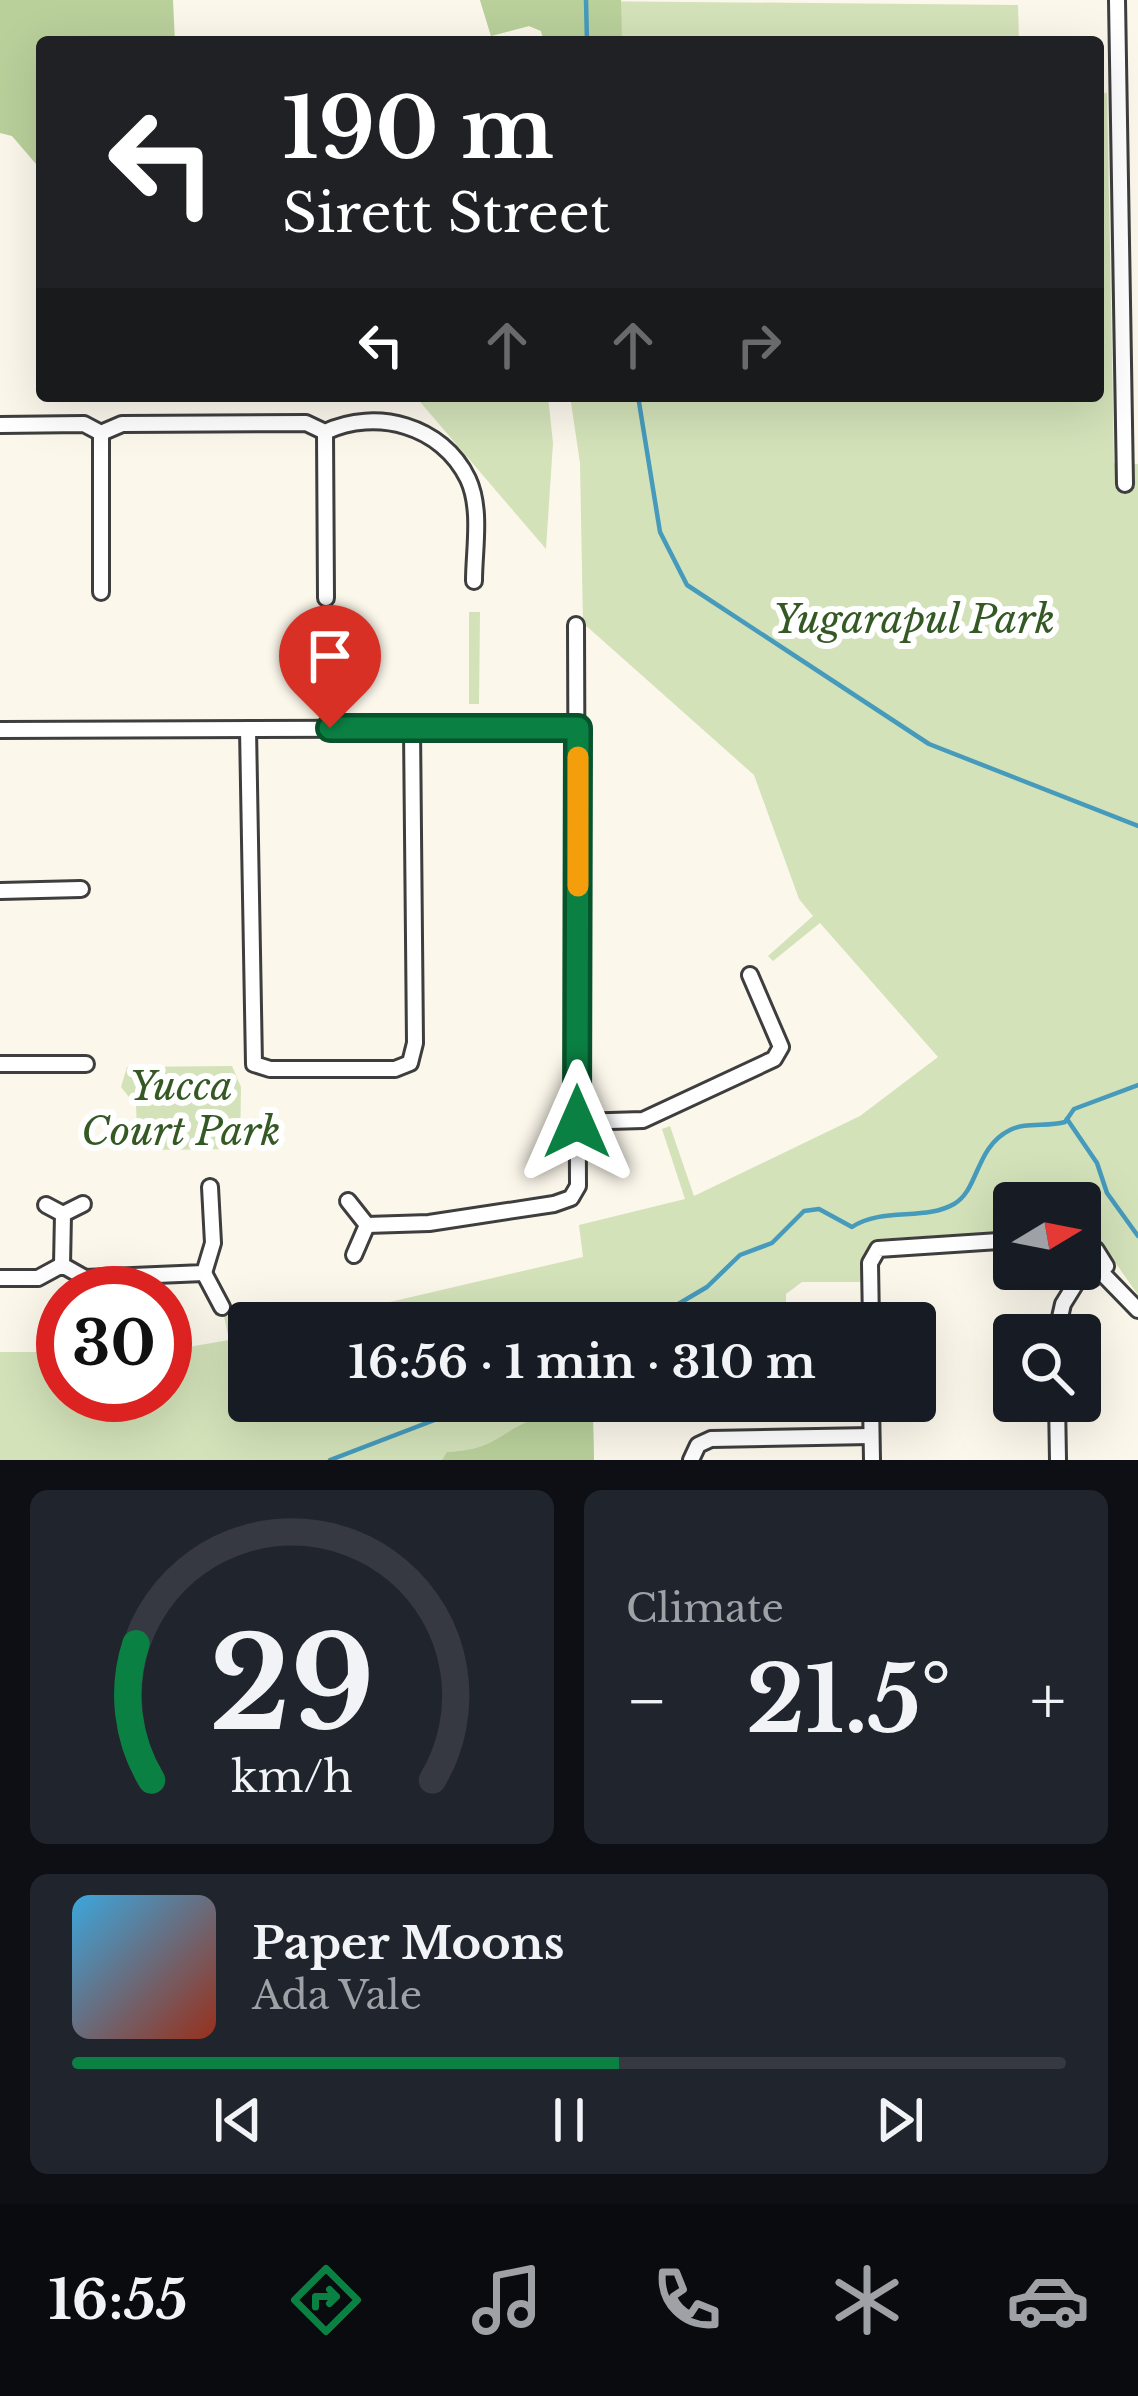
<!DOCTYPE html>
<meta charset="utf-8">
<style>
body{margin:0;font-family:"Libre Baskerville",serif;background:#20242c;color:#f1f3f6;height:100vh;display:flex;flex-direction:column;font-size:45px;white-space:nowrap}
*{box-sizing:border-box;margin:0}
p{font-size:39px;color:#9ea1a6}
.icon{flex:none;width:66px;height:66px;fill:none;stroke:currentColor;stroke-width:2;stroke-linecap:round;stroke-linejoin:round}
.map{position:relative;height:1460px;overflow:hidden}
.side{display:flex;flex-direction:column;gap:30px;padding:30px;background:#0d0f14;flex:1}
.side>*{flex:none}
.banner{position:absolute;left:36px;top:36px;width:1068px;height:366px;border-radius:12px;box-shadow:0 12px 48px #0002;background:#202124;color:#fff;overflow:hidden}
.needle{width:78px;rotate:80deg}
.tools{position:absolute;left:993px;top:1182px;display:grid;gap:24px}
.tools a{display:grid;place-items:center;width:108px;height:108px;border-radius:12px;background:#171b24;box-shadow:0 12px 48px #0002;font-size:60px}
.speed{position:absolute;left:36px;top:1266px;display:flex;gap:24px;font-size:60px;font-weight:700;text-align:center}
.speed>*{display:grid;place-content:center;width:156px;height:156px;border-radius:50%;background:#171b24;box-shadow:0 12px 48px #0002;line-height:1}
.speed .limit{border:18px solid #d22;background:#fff;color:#111}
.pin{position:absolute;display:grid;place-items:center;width:102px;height:102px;color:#fff;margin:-123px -51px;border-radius:50% 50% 50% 0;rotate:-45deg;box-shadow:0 0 12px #0007}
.pin .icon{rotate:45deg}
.me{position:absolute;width:132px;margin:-66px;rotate:0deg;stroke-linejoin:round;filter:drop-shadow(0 0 9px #0008)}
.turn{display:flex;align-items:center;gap:42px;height:252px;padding:0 48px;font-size:54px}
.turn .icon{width:156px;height:156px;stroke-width:2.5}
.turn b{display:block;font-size:84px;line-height:102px}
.lanes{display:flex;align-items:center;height:114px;padding:0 48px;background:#0003;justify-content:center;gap:60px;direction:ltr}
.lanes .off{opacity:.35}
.big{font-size:90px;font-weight:700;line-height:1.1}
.side .widget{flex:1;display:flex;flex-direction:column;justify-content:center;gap:18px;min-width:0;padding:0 42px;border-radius:18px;background:#20242c}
.side .dial{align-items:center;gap:0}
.dial svg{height:312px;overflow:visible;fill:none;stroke:#363941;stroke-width:7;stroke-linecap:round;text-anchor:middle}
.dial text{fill:#f1f3f6;stroke:none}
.song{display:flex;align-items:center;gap:36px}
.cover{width:144px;height:144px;border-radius:18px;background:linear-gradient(135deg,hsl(200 70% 55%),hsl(10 70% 35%))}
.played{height:12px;border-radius:6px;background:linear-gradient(90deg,#0b8043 55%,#363941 55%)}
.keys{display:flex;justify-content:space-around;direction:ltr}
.heat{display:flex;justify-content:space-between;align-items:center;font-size:66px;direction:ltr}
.side .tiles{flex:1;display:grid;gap:30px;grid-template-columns:1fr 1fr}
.widget:last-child{grid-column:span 2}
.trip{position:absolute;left:228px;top:1302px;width:708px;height:120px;border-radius:12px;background:#171b24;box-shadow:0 12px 48px #0002;font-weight:700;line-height:120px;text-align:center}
.tabs{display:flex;height:192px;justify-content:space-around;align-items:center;background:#090b0e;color:#9ea1a6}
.tabs .icon{width:84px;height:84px}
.tabs .active{color:#0b8043}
.tabs b{font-size:54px;color:#f1f3f6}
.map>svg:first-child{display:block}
.green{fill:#d3e2b9}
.forest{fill:#b9d09b}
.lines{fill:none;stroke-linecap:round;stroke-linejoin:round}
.stream{stroke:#469abb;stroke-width:4.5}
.minor-casing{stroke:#3e3e3e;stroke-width:20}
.minor{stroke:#fff;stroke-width:14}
.route-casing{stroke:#07532c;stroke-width:30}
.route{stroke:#0b8043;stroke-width:21}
.slow{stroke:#f59e0b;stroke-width:21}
.labels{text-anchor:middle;stroke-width:12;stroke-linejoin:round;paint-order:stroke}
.park-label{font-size:39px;font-style:italic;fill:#355924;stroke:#fff}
</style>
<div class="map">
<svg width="1138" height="1460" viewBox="0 0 1138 1460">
<rect width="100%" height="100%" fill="#fcf7eb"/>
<g class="green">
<path d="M480,0L1018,5L1019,42H544L541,31L529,26L491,36Z"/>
<path d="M1098,92L1107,93L1114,463L1138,464V1295L1101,1242L1080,1241V1203H1014V1231L875,1239L862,1264V1282H802L786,1294V1323H300L583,1257L579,1225L685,1199L662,1129L670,1126L694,1196L860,1116L938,1057L820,923L773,961L768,956L813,916L799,899L754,775L583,623L580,463L570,396H1098Z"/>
<path d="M415,396H548L553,443L546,549Z"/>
<path d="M469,612H480L479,704H469Z"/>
<path d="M232,1066L241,1087L240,1149L138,1150L136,1106L121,1087L127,1067Z"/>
<path d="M233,1314L238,1337L249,1335V1401H623L593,1418L594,1460H0V1352H63V1395H165V1351L229,1340L224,1316Z"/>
</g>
<g class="forest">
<path d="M0,0H173L175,42H42V171L12,136L0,133Z"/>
<path d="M480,0H621L622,42H544L541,31L529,26L491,36Z"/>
<path d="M541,1416L593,1418L594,1460H442L447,1452C498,1450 497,1432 541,1416Z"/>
</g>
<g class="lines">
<g class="stream">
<path d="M586,0L587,42"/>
<path d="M638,396L660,532L687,585L929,744L1138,826"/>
<path d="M1067,1119L1097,1163L1107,1193L1138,1236"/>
<path d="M646,1323L707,1287L740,1255L772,1243L804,1211L819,1209L852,1227C882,1207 925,1221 954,1204C979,1190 975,1147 1010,1130C1025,1122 1048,1127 1065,1122L1074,1109L1138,1085"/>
<path d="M330,1460L484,1401"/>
</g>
<g class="minor-casing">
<g id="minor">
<path d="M1117,0L1125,484"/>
<path d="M0,425L84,424L101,433L122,424L306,423L325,432C376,408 442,425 468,479C482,509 474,550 474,581"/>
<path d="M325,432L326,598"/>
<path d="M101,592V433"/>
<path d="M248,729L254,1064L270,1069H395L410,1063L415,1043L412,728"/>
<path d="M0,730L578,728"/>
<path d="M0,891L81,889"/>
<path d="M0,1064H86"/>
<path d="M577,1122L643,1120L774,1059L781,1047L750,975"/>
<path d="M348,1201L367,1225L354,1255"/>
<path d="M46,1205L63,1214L83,1204"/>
<path d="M367,1225L429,1223L554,1204L571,1198L578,1186L576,625"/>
<path d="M62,1265L63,1214"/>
<path d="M1077,1269L1092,1279L1106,1266L1096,1250L1080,1255"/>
<path d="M204,1273L222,1307"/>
<path d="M1103,1274L1138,1310"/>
<path d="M0,1278H38L62,1265L85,1278L204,1273L213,1243L210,1187"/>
<path d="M871,1323L870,1263L878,1249L1014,1240"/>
<path d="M1056,1335L1063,1304L1081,1275"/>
<path d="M871,1401L872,1460"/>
<path d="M1057,1401L1058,1460"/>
<path d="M691,1460L698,1445L711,1439L871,1436"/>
</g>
</g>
<use href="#minor" class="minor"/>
</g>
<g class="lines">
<g class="route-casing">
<path id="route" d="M330,728H578L577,1122"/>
</g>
<use href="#route" class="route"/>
<path class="slow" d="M578,886V757"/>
</g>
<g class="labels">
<g class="park-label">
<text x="914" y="633">Yugarapul Park</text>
<text x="181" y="1100">Yucca<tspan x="181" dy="45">Court Park</tspan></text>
</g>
</g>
</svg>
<div class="tools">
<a><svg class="needle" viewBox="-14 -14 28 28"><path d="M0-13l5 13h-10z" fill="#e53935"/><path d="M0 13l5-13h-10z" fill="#9ea1a6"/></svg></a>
<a><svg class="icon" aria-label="search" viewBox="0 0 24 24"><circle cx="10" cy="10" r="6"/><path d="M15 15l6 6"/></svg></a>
</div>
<div class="speed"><div class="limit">30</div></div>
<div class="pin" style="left:330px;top:728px;background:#d93025"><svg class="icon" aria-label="arrive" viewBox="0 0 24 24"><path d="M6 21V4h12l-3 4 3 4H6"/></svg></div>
<svg class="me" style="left:577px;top:1122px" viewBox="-20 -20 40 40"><path d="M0-17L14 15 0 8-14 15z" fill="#0b8043" stroke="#fff" stroke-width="4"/></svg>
<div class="trip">16:56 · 1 min · 310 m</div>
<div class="banner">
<div class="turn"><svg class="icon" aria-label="left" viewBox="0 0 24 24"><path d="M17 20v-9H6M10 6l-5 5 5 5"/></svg><div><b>190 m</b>Sirett Street</div></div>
<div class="lanes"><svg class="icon" aria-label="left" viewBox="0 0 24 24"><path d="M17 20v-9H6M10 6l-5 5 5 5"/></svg><svg class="icon off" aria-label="ahead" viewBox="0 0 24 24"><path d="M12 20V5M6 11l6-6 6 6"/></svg><svg class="icon off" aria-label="ahead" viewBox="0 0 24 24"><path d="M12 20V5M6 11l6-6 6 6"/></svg><svg class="icon off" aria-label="right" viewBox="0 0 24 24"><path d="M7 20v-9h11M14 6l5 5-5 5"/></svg></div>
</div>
</div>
<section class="side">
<div class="tiles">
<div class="widget dial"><svg viewBox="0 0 100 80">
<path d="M14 69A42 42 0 1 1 86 69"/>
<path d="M14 69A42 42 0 0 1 10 34" stroke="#0b8043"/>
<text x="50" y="56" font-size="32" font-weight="700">29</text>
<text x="50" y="72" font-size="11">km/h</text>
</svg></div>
<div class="widget"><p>Climate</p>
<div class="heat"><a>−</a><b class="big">21.5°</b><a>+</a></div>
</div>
<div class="widget">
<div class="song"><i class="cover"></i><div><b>Paper Moons</b><p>Ada Vale</p></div></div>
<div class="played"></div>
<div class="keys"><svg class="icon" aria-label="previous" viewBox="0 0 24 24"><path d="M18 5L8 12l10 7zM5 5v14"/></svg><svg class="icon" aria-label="pause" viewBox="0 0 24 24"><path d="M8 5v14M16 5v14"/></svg><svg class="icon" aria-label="next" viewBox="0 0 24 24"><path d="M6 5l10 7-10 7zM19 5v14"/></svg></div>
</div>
</div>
</section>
<nav class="tabs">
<b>16:55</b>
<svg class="icon active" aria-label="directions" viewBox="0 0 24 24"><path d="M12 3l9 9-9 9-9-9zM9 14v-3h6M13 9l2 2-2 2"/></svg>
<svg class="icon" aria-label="music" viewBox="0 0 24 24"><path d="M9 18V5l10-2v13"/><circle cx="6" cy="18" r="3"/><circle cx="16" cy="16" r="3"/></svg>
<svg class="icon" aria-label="phone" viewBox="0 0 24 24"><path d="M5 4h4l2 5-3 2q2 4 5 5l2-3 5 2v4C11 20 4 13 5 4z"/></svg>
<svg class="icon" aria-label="climate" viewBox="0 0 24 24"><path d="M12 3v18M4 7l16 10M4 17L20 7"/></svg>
<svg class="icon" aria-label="car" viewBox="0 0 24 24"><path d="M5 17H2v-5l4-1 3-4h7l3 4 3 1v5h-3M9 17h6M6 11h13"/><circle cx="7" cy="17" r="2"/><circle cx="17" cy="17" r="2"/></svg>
</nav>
